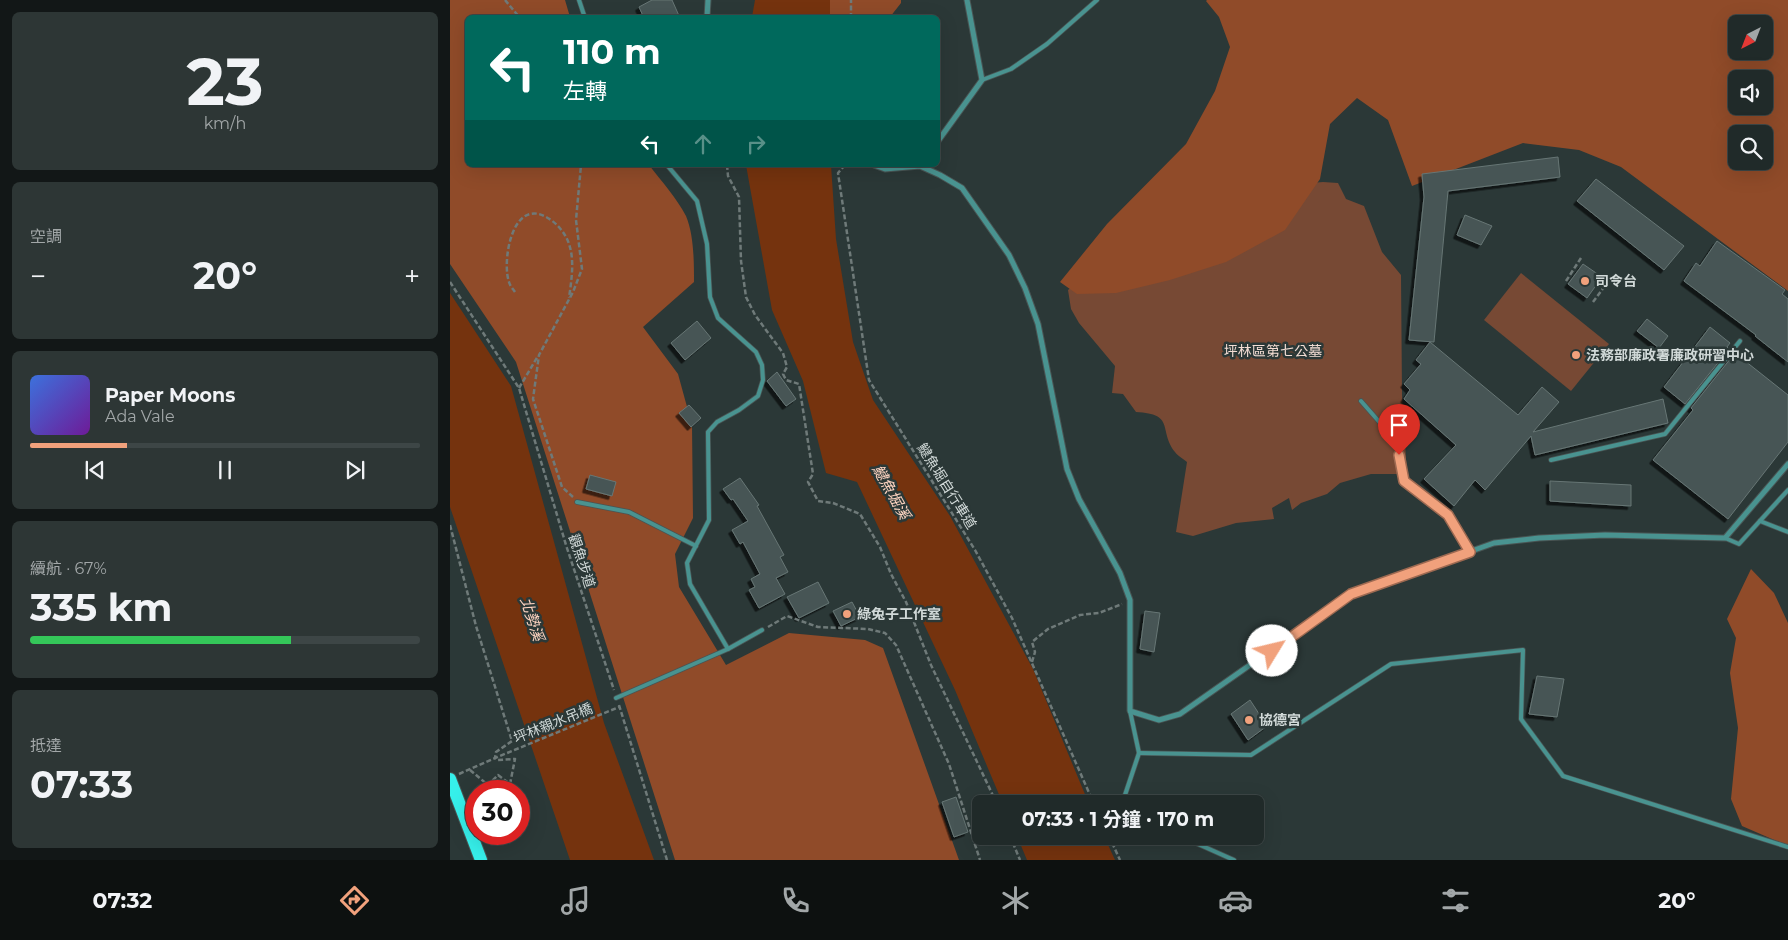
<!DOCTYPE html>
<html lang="zh-TW">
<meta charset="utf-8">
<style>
body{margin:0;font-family:Montserrat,"Noto Sans TC",sans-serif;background:#2d3635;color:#f1f3f6;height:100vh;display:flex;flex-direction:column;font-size:19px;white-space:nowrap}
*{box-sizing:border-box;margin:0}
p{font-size:16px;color:#a2a7a8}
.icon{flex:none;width:28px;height:28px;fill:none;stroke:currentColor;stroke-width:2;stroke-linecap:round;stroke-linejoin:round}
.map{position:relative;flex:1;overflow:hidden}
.sheet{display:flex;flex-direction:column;gap:12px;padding:12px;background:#121717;width:450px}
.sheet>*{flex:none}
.guide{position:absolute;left:15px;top:15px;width:475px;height:152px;border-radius:8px;box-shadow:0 5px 20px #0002,0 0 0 1px #3d4646;background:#00695c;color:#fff;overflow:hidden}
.needle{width:32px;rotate:222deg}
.buttons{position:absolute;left:1278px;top:15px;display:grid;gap:10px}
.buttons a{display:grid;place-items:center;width:45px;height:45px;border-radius:8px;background:#202a29;box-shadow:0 5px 20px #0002,0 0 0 1px #3d4646;font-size:25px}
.speed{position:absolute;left:15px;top:780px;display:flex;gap:10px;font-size:25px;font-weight:700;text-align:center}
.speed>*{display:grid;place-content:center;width:65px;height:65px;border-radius:50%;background:#202a29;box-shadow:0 5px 20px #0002,0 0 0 1px #3d4646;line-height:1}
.speed .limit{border:8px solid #d22;background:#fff;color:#111}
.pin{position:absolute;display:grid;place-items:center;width:42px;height:42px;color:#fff;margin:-51px -21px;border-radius:50% 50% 50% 0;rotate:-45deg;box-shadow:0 0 5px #0007}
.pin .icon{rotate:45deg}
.me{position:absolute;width:55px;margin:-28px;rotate:54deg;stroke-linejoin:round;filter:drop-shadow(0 0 4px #0008)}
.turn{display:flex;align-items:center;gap:18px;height:105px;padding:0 15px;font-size:22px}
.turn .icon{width:65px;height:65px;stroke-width:2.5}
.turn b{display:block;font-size:35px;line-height:42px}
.lanes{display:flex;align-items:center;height:48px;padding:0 15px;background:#0003;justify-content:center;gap:25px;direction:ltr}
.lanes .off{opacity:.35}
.big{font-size:38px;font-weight:700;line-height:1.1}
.sheet .card{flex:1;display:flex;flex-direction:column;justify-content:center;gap:8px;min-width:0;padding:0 18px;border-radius:8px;background:#2d3635}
.sheet .dial{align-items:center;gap:0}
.dial b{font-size:65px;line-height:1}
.song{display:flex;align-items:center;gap:15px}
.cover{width:60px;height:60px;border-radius:8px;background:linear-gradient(135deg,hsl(220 70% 55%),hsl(280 70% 35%))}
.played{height:5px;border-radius:2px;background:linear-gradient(90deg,#f1a17c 25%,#3d4646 25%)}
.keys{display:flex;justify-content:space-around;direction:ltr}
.heat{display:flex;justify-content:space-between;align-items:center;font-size:28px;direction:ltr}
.charge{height:8px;border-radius:4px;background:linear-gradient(90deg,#34c759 67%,#3d4646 0)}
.trip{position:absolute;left:522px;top:795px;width:292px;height:50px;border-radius:8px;background:#202a29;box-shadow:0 5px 20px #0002,0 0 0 1px #3d4646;font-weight:700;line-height:50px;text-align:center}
.tab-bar{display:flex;height:80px;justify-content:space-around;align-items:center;background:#0d1110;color:#a2a7a8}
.tab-bar .icon{width:35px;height:35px}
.tab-bar .selected{color:#f1a17c}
.tab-bar b{font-size:22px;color:#f1f3f6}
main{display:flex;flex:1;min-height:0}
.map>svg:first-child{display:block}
.green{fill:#774934}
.forest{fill:#904b29;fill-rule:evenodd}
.water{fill:#75330e}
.building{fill:#475554;stroke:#677675;filter:url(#shadow)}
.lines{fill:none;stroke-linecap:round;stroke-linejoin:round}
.lane-casing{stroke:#495554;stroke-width:5.5}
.street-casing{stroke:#495554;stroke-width:7}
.primary-casing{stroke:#495554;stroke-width:14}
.path{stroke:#6f7a79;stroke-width:2.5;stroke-dasharray:5 2.5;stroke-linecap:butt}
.lane{stroke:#499390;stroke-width:4}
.street{stroke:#499390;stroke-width:5}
.primary{stroke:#36f0eb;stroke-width:12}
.route-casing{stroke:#9d6951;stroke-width:12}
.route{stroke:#f1a17c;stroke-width:9}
.poi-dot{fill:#f1a17c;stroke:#2b3837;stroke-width:2}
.labels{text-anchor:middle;stroke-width:5;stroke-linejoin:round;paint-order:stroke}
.poi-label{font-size:14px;font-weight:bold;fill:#d1d9d8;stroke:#2b3837;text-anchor:start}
.park-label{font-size:14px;fill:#f3ddd4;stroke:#2b3837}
.street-label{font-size:14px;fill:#d1d9d8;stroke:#2b3837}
.water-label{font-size:15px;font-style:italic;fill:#fed4c1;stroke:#2b3837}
</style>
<main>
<section class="sheet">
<div class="card dial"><b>23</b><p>km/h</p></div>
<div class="card"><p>空調</p>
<div class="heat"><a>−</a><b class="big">20°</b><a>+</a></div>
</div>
<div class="card">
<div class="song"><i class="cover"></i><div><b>Paper Moons</b><p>Ada Vale</p></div></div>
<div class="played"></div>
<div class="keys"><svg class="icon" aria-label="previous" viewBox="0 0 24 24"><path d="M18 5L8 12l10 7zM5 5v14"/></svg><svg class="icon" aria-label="pause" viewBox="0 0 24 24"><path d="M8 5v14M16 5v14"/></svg><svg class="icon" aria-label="next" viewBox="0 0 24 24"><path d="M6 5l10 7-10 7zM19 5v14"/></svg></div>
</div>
<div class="card"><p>續航 · 67%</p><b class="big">335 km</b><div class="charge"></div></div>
<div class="card"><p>抵達</p><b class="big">07:33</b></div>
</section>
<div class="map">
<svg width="1338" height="860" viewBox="0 0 1338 860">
<defs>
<filter id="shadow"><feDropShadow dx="-3.5" dy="3.5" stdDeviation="0" flood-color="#0009"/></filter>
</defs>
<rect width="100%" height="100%" fill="#2b3837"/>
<g class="green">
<path d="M873,182L888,183L896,199L914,206L932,252L951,275L952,395L957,474H921L890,483L877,494L851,503L842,510L839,498L822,508L824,519L786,523L743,536L726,532L737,462C733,459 727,455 725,452C708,430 726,414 686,412L673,394L662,393L665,366L629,323L621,309L618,290L631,279L850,184Z"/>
<path d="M1071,273L1159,344L1121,391L1034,320Z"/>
</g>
<g class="forest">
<path d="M0,0H115L120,17L18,18V165H199C212,182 226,197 236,216C244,235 244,262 244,282L193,327L228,374L242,425L243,518L225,554L229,587L276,665L339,633L415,640L433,648L509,860H225L66,362L0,264Z"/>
<path d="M380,0H451V3L440,17L380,18Z"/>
<path d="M757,0H1338V291L1171,167L1129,150L1073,143L962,186L938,120L907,98L880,124L870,179L835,230L776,262L720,280L666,293L627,294L610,282L657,224L736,144L765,91L780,47L769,17L756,1ZM1286,24H1314V51H1286ZM1286,79H1314V106H1286ZM1286,134H1314V161H1286Z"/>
<path d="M1301,569L1324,593L1338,623V846L1292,826L1281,799L1288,728L1280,673L1286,638L1277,619Z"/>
</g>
<g class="water">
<path d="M305,0H380V17H302Z"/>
<path d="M296,165H381L386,239L403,342L423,400L500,516L583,669L639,804H553L505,690L407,482L376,473L353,381L322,310Z"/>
<path d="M0,293L61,386L154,723L204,860H120L0,507Z"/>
<path d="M567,836H654L665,860H577Z"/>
</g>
<g class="building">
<path d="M202,0H222L230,18H194L189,7Z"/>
<path d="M1108,157L1110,177L998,191L984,342L959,340L974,197L972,174Z"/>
<path d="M1146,179L1234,246L1214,270L1127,201Z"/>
<path d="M1015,215L1042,226L1031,245L1007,235Z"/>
<path d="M1267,241L1335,290L1332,294L1338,299V362L1305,336L1306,335L1234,281L1246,263L1250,266Z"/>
<path d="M1133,264L1152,277L1137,298L1118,284Z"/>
<path d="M1197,319L1218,336L1209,348L1187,331Z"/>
<path d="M247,321L261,338L235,360L221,343Z"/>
<path d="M1260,327L1280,343L1277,347L1279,349L1235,404L1214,387Z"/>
<path d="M980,342L1068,415L1092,387L1109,402L1083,432L1213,399L1218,423L1085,455L1081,436L1035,490L1025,480L1004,506L974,479L1006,445L954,399L960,390L954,384L971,364L966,360Z"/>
<path d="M1285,353L1338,395V442L1278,519L1203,460L1243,410L1241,408Z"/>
<path d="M327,372L346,399L336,406L317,381Z"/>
<path d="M239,405L251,418L241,427L229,413Z"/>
<path d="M140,475L166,482L162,496L136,489Z"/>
<path d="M290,478L309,505L307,506L334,555L330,557L338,572L326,578L335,594L309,608L299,590L305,587L301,579L310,574L293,542L290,544L282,530L298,521L283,499L281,500L273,489Z"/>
<path d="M1100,481L1181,485V506L1100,501Z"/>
<path d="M368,582L379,603L349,618L337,597Z"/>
<path d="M402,602L410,617L391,626L383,611Z"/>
<path d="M695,611L710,613L704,652L690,649Z"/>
<path d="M1087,676L1114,679L1107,717L1079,714Z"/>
<path d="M800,700L817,726L798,740L781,714Z"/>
<path d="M506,797L518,832L504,837L492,802Z"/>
</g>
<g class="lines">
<g class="lane-casing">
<g id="lane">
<path d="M129,0L135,18"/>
<path d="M532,80L561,69L597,44L647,0"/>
<path d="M217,165L247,201L257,244L260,297L268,318L306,352L312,365L313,380L308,396L289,410L267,422L258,432L259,520L237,563L240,584L278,649"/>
<path d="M911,401L946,441L955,481L998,515L1020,552"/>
<path d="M1101,460L1215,434L1290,341"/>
<path d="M127,502L179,512L246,546"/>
<path d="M1310,521L1338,532"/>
<path d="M1275,538L1289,544L1338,490"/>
<path d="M166,698L278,649L312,630"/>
<path d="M689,753L801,755L941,664L1073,650L1071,719L1113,776L1338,847"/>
<path d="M676,804L675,795L689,753L680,711"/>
<path d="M730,836L784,860"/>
</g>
</g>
<g class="street-casing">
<g id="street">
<path d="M257,18L258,0"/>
<path d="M488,141L532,80L517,0"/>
<path d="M424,165L435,169L470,166L490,175L512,188L559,255L575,288L588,324L617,469L629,499L670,573L680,600V711L709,720L730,714L901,594L1044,543L1089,538L1155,535L1275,538L1338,464"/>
</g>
</g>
<g class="primary-casing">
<path id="primary" d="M0,779L31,860"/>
</g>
<g class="path">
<path d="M55,0L70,18"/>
<path d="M401,18V0"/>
<path d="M277,165L278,176L289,197L291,261L296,297L305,315L333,353L337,367L333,374L336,380L349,384L363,474L358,482L368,501L383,503L410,514L430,547L441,574L456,602L481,665L547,804"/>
<path d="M395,165L388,173L419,380L525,550L562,618L644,804"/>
<path d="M1116,281L1131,258"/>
<path d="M0,282L69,388L116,545L164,690"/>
<path d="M65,292C63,289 60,286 59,282C53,265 59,219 80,214C88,212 95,216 101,220C128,240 123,269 119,298"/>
<path d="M1143,302L1160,279"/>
<path d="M69,388L88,356"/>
<path d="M123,497L112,487L83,399L89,355L123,292L132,269L126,220L131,165"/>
<path d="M0,525L26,626L62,741L46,752L45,758"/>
<path d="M318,627L337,616L368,627L418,629L435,633L446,645L499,764L530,860"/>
<path d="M582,662L585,652L582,642L598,629L630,615L649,613L672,604"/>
<path d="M169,705L217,860"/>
<path d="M20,770L38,785L48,775L60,784L65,759L48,760L45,758"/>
<path d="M9,774L45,758L169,707"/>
<path d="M560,836L570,860"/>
<path d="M659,836L670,860"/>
</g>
<use href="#lane" class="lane"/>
<use href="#street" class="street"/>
<use href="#primary" class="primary"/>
</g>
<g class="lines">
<g class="route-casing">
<path id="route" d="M822,651L901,594L1020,552L998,515L954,481L949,455"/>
</g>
<use href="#route" class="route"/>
</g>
<g class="poi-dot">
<circle cx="1135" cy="281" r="5"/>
<circle cx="1126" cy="355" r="5"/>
<circle cx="397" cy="614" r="5"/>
<circle cx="799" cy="720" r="5"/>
</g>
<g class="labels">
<g class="poi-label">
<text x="1145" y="286">司令台</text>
<text x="1136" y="360">法務部廉政署廉政研習中心</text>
<text x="407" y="619">綠兔子工作室</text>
<text x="809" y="725">協德宮</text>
</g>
<g class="park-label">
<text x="823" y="356">坪林區第七公墓</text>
</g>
<g class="street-label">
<text transform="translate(497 486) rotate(58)" y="5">𩻸魚堀自行車道</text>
<text transform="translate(132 561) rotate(72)" y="5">觀魚步道</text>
<text transform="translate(103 723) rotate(-22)" y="5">坪林親水吊橋</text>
</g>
<g class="water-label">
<text transform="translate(441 492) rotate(61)" y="5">𩻸魚堀溪</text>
<text transform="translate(82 619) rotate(72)" y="5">北勢溪</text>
</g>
</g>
</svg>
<div class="buttons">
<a><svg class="needle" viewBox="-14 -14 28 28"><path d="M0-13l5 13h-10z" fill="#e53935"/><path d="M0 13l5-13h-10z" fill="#a2a7a8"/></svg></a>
<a><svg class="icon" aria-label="sound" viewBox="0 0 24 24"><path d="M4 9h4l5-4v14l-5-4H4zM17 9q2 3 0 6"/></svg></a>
<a><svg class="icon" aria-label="search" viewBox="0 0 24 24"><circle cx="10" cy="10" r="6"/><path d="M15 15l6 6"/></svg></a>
</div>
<div class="speed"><div class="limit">30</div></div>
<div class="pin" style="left:949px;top:455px;background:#d93025"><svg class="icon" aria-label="arrive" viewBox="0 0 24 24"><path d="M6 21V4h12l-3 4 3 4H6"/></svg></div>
<svg class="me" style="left:822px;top:651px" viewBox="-20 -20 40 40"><circle r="19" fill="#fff"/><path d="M0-13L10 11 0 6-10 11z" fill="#f1a17c"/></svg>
<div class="trip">07:33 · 1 分鐘 · 170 m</div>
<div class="guide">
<div class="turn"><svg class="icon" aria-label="left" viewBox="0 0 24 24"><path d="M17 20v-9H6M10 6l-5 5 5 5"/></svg><div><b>110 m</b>左轉</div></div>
<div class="lanes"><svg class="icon" aria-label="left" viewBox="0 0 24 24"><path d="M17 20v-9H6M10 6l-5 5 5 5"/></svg><svg class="icon off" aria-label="ahead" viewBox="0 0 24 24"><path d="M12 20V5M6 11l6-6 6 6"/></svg><svg class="icon off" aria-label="right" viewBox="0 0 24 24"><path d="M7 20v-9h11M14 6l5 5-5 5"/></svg></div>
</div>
</div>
</main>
<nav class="tab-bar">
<b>07:32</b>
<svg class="icon selected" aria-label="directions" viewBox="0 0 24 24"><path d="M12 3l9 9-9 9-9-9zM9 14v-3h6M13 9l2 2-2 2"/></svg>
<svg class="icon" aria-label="music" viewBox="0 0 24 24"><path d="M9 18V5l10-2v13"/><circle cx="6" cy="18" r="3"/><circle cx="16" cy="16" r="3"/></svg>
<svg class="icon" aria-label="phone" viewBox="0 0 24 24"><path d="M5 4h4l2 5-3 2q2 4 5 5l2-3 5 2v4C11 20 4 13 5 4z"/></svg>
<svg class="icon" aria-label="climate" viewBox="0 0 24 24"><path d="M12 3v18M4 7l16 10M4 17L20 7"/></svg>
<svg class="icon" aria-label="car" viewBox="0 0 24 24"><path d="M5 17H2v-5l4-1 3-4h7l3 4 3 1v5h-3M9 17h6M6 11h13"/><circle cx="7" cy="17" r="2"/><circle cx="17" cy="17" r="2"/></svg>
<svg class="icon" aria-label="filters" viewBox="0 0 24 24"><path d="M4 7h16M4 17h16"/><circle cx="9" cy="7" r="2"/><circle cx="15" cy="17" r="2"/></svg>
<b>20°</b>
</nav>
